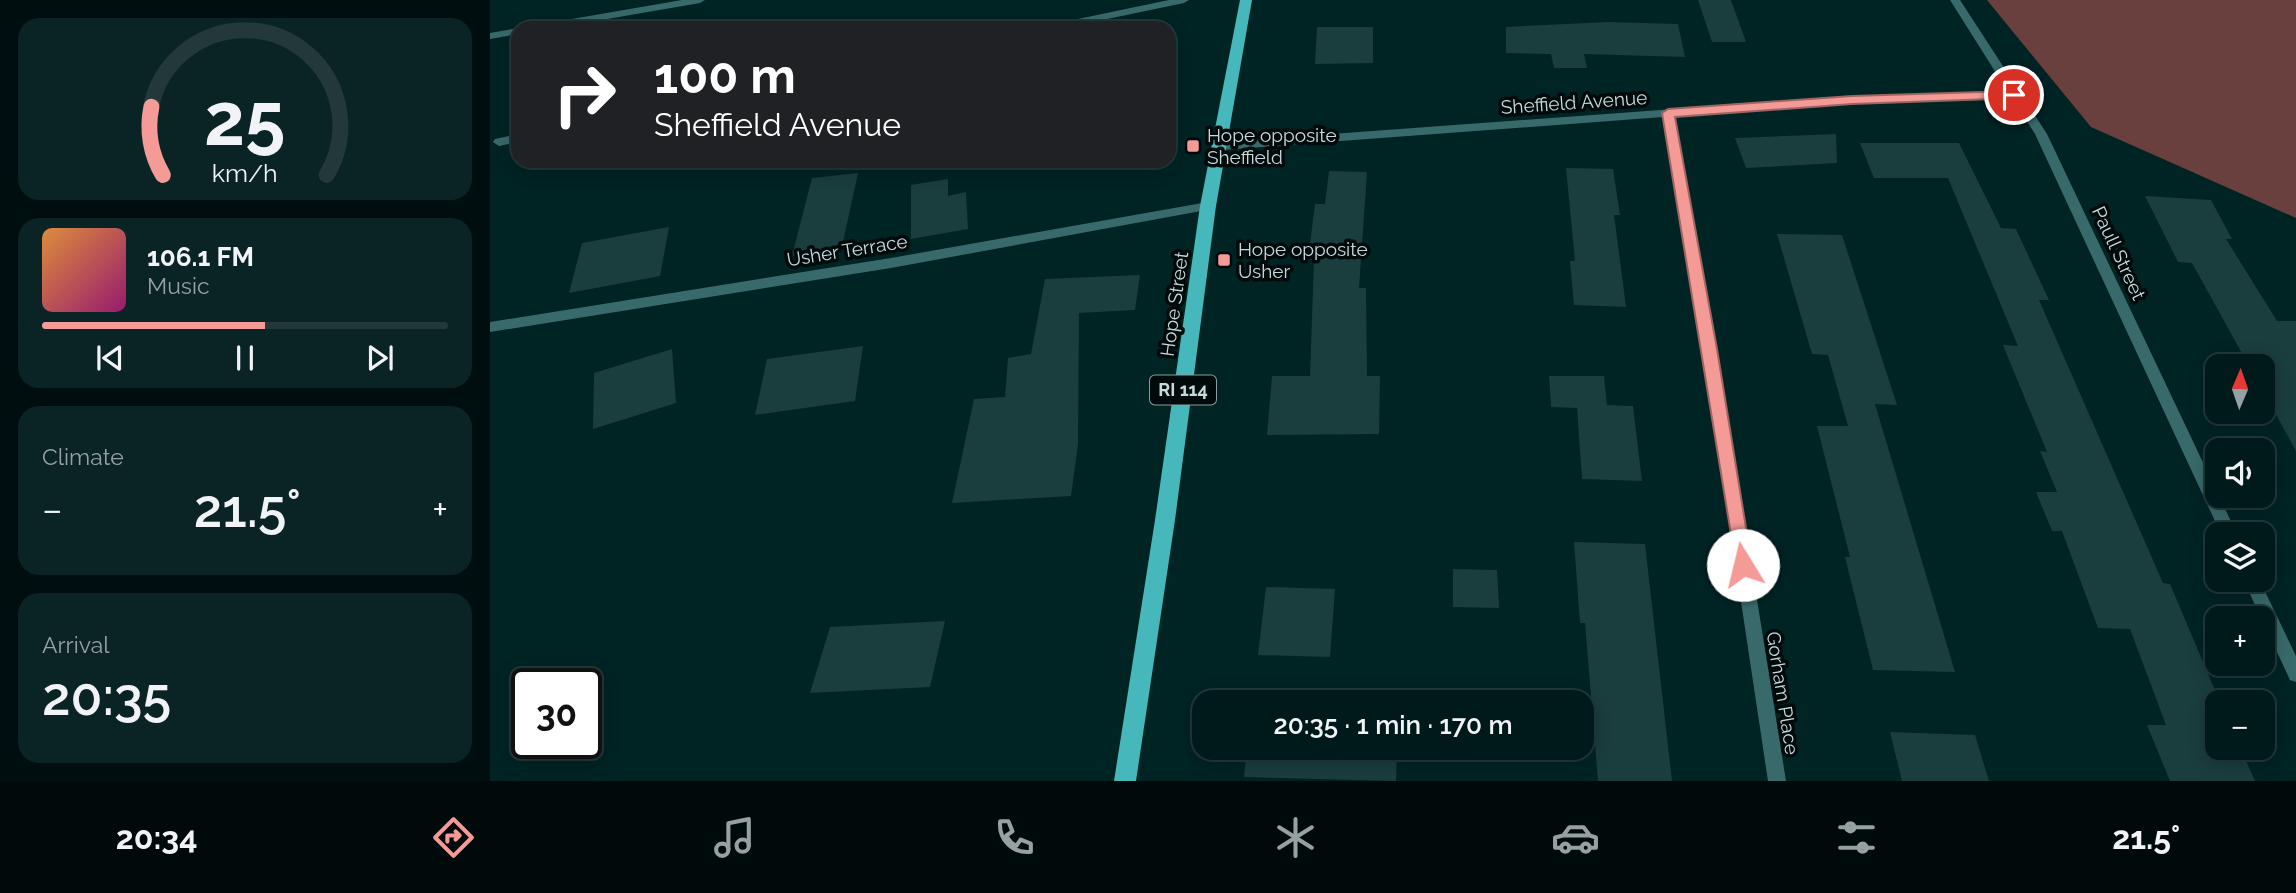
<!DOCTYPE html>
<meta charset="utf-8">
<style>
body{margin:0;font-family:Raleway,sans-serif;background:#0a2324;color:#f1f3f6;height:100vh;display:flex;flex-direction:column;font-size:26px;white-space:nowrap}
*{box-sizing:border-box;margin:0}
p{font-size:23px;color:#95a1a3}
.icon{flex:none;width:38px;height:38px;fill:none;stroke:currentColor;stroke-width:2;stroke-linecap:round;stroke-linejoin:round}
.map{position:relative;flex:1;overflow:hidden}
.side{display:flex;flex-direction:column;gap:18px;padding:18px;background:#000e0f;width:490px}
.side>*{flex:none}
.banner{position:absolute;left:21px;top:21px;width:665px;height:147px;border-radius:21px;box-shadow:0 4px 18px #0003,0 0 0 2px #22383a;background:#202124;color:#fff;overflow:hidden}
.needle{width:46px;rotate:2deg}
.controls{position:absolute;left:1715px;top:354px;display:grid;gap:14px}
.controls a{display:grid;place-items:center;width:70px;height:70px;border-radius:14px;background:#001a1b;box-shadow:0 4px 18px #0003,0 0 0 2px #22383a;font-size:35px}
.speed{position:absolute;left:21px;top:668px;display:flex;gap:14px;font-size:35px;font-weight:700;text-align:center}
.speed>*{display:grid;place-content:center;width:91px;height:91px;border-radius:50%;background:#001a1b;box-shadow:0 4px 18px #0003,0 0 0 2px #22383a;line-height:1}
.speed .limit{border:4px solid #111;border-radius:10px;background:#fff;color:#111}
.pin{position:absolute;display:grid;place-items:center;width:60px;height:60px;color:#fff;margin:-30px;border:4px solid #fff;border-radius:50%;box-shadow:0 2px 7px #0007}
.me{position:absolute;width:77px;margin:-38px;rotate:351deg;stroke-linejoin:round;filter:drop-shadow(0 0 5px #0008)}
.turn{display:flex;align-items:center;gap:24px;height:147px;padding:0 28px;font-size:32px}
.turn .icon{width:91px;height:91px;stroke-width:2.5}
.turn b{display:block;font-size:49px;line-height:60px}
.big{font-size:52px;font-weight:600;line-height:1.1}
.side .card{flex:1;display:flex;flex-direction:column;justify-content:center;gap:10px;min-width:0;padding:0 24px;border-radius:21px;background:#0a2324}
.side .dial{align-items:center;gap:0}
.dial svg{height:182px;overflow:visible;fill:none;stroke:#22383a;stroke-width:7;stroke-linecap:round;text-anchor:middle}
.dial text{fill:#f1f3f6;stroke:none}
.song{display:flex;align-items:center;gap:21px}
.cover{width:84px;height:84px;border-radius:10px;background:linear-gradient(135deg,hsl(30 70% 55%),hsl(320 70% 35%))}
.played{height:7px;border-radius:4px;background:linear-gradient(90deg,#f59b97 55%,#22383a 55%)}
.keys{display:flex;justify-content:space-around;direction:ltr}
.heat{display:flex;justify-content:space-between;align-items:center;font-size:38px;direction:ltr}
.trip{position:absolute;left:702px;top:690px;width:402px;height:70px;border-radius:21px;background:#001a1b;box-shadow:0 4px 18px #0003,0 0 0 2px #22383a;font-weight:600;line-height:70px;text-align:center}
.tab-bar{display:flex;height:112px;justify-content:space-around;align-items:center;background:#000a0b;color:#95a1a3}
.tab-bar .icon{width:49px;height:49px}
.tab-bar .selected{color:#f59b97}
.tab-bar b{font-size:32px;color:#f1f3f6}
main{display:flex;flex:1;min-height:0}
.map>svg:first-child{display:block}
.forest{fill:#6a403e}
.building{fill:#1a3d3e}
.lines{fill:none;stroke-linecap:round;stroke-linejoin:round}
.street{fill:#396a6b;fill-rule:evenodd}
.primary{fill:#46b7ba;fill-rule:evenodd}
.route{fill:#f59b97;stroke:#9f6562;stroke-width:2}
.poi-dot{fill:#f59b97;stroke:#010a0a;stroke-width:2.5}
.labels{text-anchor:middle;stroke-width:7;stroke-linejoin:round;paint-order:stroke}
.shield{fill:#010a0a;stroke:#8c9c9c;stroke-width:2}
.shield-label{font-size:18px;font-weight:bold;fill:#c7dadb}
.street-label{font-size:19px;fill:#c7dadb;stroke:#010a0a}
.poi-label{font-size:19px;fill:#c7dadb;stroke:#010a0a;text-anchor:start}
</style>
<main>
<section class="side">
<div class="card dial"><svg viewBox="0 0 100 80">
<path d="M14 69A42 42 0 1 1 86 69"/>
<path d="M14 69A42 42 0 0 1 9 39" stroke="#f59b97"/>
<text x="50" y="56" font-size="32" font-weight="700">25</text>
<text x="50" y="72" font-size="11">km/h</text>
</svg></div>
<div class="card">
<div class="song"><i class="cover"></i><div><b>106.1 FM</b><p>Music</p></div></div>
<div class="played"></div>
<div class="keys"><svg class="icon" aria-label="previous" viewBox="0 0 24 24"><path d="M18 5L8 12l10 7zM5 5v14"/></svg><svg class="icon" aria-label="pause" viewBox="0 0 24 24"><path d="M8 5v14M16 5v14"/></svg><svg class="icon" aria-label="next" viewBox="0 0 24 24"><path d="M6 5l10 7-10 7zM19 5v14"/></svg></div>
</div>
<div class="card"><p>Climate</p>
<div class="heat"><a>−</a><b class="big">21.5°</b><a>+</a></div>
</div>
<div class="card"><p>Arrival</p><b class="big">20:35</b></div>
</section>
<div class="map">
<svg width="1806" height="781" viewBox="0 0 1806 781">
<rect width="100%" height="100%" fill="#002324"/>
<path class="forest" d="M1497,0H1806V218L1601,127Z"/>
<g class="building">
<path d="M1208,0H1241L1256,42H1222Z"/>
<path d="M1118,22L1188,24L1195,57L1094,54L1097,68H1064L1061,54L1016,53V27Z"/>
<path d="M827,27H883V63L825,64Z"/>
<path d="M1346,134L1347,163L1256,168L1245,138Z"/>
<path d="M1370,143H1469L1511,228L1526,229L1559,300H1549L1673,583L1680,584L1730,702H1727V747H1750L1765,781H1680L1657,725H1676L1640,629L1608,628L1572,531H1562L1546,492H1567L1550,451L1557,452L1513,345L1528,346L1458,178H1384Z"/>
<path d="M1076,168L1123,169L1130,215H1124L1136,307L1084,305L1080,261H1085Z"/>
<path d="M839,171L877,172L869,288H876L877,376H890L889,434L777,435L782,376H820L824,260H818L825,204H835Z"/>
<path d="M368,173L351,251L302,256L322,178Z"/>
<path d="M458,179V196L476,192L478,229L421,239V185Z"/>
<path d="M1655,196L1721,200L1742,239H1736L1787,321H1806V451L1773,391V366H1759L1702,263L1688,262Z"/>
<path d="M179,227L170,276L79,293L92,243Z"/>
<path d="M1287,234L1352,235L1407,405L1385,404L1465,672L1383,670L1355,557H1360L1327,426H1358L1338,355L1322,354Z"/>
<path d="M650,275L645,310L589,313L588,444L581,496L462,503L484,399L515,397L518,358L541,354L555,279Z"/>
<path d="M373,346L365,401L265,415L277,359Z"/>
<path d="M182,349L186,403L103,429L104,373Z"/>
<path d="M1059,376H1114L1117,405L1143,406L1152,481L1092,479L1087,408L1061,407Z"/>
<path d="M1084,542L1155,544L1182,781H1108L1095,623H1090Z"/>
<path d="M963,569L1007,570L1009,608L963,607Z"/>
<path d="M776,587L845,589L840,657L768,655Z"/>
<path d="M455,621L440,687L320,693L340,627Z"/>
<path d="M1400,732L1485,735L1499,781H1412Z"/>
<path d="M757,747H907L906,781L754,777Z"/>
</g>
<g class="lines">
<g class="street">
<path d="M192,0H215L210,3L65,28H42L47,25Z"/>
<path d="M679,0H699L694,3L574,28H554L559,25Z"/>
<path d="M1460,0H1470L1557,134L1747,534H1731L1545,134L1523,99L1362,104L1184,117L1227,349L1296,781H1278L1213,349L1173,117L731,150L725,146L731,142L1362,96L1518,92Z"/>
<path d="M28,28V34L0,39V33Z"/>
<path d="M28,134V142L9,146L3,142L5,139Z"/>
<path d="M718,202L722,203L724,206L722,209L401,268L0,332V322L401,258Z"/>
<path d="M1753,579H1769L1806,656V682L1800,680Z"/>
</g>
<path class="primary" d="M750,0H762L726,206L685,520L646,781H624L665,520L710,206Z"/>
</g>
<path class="route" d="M1524,91L1529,92V98L1362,104L1185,117L1227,349L1262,565L1260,571L1253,573L1247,571L1172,113L1178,109L1362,96Z"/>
<g class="poi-dot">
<rect x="696" y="139" width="14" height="14" rx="3.5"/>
<rect x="727" y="253" width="14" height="14" rx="3.5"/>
</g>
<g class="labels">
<rect class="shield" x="660" y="375.5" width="66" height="29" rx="5"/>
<g class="shield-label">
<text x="693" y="396">RI 114</text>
</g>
<g class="street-label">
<text transform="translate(1084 102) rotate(-4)" y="7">Sheffield Avenue</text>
<text transform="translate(357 250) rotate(-9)" y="7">Usher Terrace</text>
<text transform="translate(1629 253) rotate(65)" y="7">Paull Street</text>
<text transform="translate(684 304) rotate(-82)" y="7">Hope Street</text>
<text transform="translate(1293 693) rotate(81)" y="7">Gorham Place</text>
</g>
<g class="poi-label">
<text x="717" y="142">Hope opposite<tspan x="717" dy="22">Sheffield</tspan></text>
<text x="748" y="256">Hope opposite<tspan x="748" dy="22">Usher</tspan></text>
</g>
</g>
</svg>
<div class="controls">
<a><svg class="needle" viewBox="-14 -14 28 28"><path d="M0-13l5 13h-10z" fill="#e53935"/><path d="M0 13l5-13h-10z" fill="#95a1a3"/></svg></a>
<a><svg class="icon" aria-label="sound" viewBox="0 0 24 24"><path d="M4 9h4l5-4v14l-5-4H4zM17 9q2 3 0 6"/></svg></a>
<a><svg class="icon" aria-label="layers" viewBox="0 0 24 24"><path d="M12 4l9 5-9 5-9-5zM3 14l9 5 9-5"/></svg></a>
<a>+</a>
<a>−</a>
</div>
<div class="speed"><div class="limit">30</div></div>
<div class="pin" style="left:1524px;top:95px;background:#d93025"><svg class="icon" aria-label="arrive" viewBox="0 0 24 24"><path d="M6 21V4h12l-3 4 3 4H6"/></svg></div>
<svg class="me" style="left:1253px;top:565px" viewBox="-20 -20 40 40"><circle r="19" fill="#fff"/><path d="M0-13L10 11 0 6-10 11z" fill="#f59b97"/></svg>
<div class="trip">20:35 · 1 min · 170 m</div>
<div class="banner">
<div class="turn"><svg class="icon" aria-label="right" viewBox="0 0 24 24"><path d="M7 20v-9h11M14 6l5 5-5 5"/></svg><div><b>100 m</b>Sheffield Avenue</div></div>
</div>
</div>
</main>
<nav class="tab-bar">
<b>20:34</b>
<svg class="icon selected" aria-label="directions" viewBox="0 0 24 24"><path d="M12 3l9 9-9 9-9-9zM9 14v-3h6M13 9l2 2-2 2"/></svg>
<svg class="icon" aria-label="music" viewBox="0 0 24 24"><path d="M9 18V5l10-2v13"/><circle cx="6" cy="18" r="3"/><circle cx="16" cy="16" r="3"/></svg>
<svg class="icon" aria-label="phone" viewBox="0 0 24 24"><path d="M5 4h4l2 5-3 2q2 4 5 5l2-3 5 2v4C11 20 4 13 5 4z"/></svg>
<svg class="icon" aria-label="climate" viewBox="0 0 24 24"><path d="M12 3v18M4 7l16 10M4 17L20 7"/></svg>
<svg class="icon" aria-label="car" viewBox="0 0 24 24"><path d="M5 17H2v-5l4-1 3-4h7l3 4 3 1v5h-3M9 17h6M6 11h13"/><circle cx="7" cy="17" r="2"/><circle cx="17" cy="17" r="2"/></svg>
<svg class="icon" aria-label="filters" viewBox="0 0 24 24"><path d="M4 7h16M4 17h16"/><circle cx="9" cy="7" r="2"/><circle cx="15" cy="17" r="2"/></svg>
<b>21.5°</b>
</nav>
